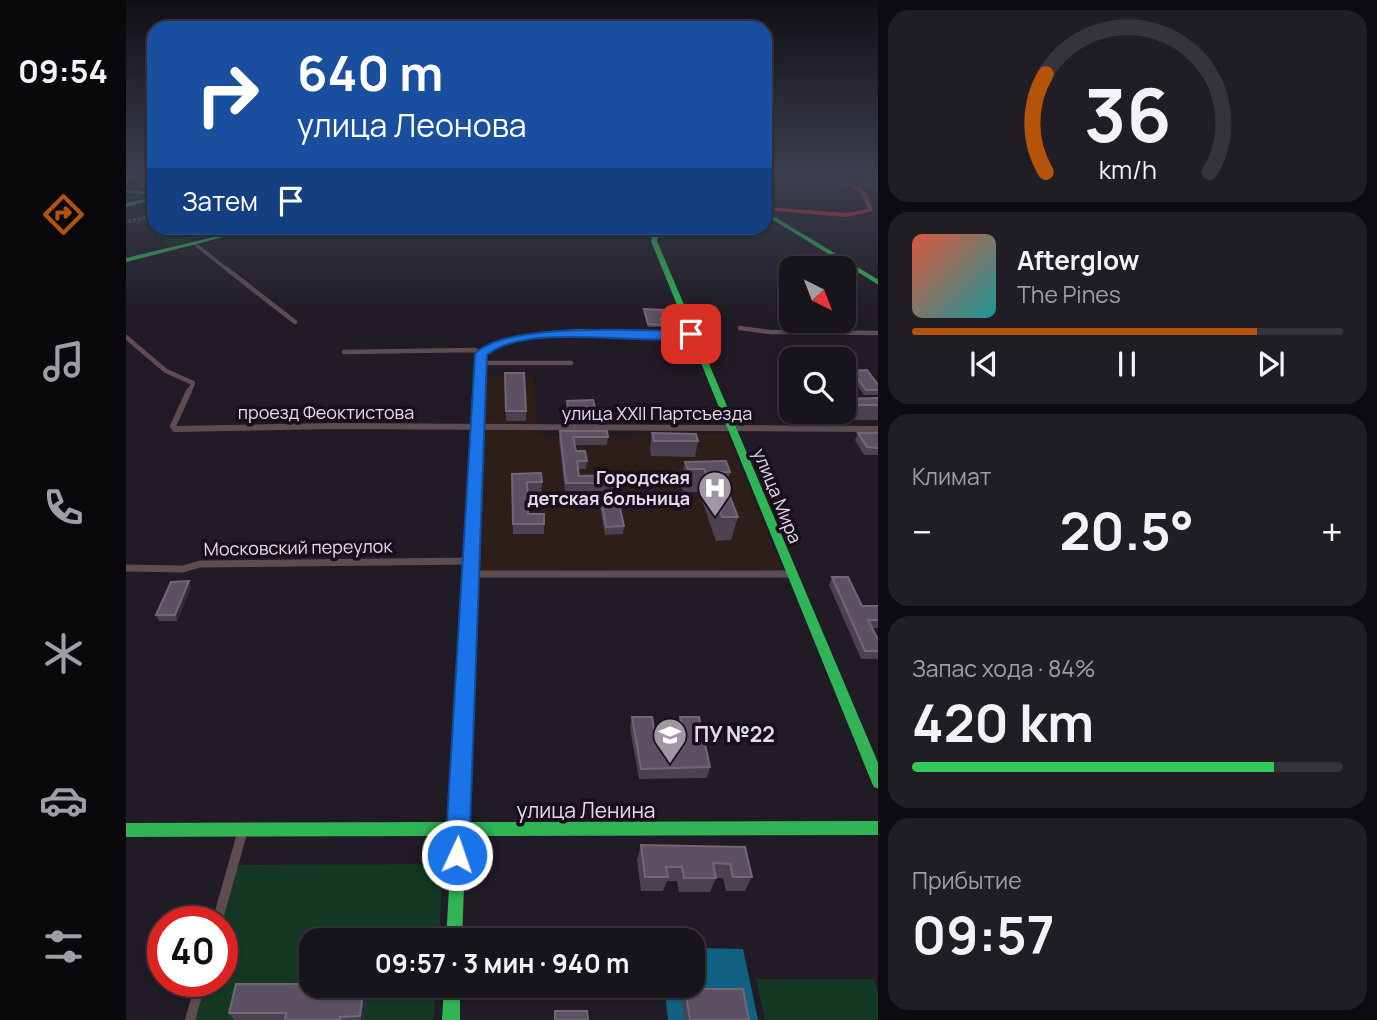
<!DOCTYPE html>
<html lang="ru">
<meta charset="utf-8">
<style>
body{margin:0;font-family:Manrope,sans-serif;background:#211d24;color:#f1f3f6;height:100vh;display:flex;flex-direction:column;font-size:26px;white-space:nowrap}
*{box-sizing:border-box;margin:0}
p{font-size:23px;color:#9f9ea3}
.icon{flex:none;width:38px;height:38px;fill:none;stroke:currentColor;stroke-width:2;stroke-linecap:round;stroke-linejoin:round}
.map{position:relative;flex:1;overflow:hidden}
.drawer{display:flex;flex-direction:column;gap:10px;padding:10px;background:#0d0b0f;width:499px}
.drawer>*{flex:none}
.guide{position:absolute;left:21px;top:21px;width:625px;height:214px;border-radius:21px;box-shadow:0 2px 5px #0004,0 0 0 2px #36333a;background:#1a4fa0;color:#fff;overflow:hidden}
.needle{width:46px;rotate:138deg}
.fabs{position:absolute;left:653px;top:256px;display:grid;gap:14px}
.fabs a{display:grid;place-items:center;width:77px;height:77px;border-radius:14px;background:#18141b;box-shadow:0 2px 5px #0004,0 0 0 2px #36333a;font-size:35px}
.speed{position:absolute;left:21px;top:906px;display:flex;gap:14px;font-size:35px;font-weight:700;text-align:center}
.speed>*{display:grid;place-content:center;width:91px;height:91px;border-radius:50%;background:#18141b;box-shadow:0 2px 5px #0004,0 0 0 2px #36333a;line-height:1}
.speed .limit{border:10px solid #d22;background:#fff;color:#111}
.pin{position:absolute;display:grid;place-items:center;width:60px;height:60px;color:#fff;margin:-30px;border-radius:14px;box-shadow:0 4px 10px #0006}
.me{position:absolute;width:77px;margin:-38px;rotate:3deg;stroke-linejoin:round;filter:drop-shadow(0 0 5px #0008)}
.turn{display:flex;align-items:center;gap:24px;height:147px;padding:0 35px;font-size:32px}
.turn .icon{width:91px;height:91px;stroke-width:2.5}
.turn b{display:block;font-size:49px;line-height:60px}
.then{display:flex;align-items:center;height:66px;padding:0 35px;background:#0003;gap:14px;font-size:26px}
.big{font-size:52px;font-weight:700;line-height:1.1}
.drawer .widget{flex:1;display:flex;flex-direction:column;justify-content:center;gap:10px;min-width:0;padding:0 24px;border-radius:21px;background:#211d24}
.drawer .dial{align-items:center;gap:0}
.dial svg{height:182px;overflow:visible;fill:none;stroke:#36333a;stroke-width:7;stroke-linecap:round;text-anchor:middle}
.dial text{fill:#f1f3f6;stroke:none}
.song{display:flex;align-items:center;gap:21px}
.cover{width:84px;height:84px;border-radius:10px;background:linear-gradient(135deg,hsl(10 70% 55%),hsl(180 70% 35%))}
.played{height:7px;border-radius:4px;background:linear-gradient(90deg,#b45309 80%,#36333a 80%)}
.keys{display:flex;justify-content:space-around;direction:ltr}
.heat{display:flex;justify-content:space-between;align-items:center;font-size:38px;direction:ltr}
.charge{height:10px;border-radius:5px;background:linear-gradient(90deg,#34c759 84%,#36333a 0)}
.trip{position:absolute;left:173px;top:928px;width:406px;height:70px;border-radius:21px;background:#18141b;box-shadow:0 2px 5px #0004,0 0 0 2px #36333a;font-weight:700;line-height:70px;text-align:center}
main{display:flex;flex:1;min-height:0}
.tab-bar{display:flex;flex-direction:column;width:126px;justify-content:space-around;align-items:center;background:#0a080b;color:#9f9ea3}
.tab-bar .icon{width:49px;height:49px}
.tab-bar .on{color:#b45309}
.tab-bar b{font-size:32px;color:#f1f3f6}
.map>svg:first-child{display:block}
.medical{fill:#2e1e1a}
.green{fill:#143823}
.water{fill:#116182}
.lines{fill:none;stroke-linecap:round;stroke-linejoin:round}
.street-far4{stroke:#5e4c51;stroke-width:3.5}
.street-far3{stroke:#5e4c51;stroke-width:4.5}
.street-far2{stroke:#5e4c51;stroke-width:6}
.street-far1{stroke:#5e4c51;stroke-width:7}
.street{stroke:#5e4c51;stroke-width:10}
.fast{fill:#30b455;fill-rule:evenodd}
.jam{fill:#e5322d;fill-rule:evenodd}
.rail-casing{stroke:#5e535a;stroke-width:3.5}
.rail{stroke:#180e1e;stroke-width:2;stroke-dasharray:2.5;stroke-linecap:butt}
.wall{fill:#4b4151}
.shaded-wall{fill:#332b38}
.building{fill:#5c5162;stroke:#716777;stroke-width:2}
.route{fill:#1a73e8;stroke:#114b97;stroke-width:2}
.labels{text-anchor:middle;stroke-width:7;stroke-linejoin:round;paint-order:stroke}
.street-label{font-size:18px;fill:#e3dce8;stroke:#180e1e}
.poi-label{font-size:18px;font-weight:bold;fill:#e3dce8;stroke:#180e1e;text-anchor:end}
.near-poi-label{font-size:21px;font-weight:bold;fill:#e3dce8;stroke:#180e1e;text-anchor:start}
.near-street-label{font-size:21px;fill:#e3dce8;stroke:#180e1e}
</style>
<main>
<nav class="tab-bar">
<b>09:54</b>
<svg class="icon on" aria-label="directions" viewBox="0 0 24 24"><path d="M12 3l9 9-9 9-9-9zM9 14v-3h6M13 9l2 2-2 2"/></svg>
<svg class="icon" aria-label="music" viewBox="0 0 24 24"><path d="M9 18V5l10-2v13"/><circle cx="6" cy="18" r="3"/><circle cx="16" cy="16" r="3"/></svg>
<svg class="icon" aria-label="phone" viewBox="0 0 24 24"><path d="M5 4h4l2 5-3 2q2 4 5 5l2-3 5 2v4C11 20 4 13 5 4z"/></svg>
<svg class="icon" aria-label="climate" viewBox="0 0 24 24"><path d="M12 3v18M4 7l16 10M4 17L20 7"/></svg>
<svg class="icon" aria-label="car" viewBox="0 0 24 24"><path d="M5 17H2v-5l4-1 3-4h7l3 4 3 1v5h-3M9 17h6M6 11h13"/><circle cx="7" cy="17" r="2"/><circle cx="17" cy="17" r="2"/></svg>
<svg class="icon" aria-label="filters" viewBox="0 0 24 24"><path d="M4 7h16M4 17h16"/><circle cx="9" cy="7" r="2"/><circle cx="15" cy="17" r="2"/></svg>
</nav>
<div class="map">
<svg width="753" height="1020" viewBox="0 0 753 1020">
<rect width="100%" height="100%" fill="#201b24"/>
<path class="medical" d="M361,376L408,377L412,436L601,434L656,569L352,570Z"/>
<g class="green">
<path d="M63,228H104L107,229L45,245L31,235Z"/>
<path d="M317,864L313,940H186V985H310L308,1020H66L76,982H96V922H92L107,865Z"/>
<path d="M630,979H748L752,993V1020H639Z"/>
</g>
<path class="water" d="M567,948L617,949L632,1020H542L538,985H567Z"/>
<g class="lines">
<g class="street-far4">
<path d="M25,175L18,185L28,186"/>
<path d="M68,243L103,271"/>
</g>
<g class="street-far3">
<path d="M101,269L169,322"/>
<path d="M614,328L644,332L753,333"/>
<path d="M0,337L40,371L67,383L63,393"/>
<path d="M218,352L349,350L355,354"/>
<path d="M354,363H445"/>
</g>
<path class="street-far2" d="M63,391L47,426L49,429L207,426L753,429"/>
<g class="street-far1">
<path d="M0,568L57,569L74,564L346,561"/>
<path d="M345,574H666"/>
</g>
<g class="street">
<path d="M91,922L117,830"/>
<path d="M64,1020L75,982"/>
</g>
<g class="fast">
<path d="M2,175H7L0,182V178Z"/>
<path d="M0,190L28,193V195L0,192Z"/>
<path d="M28,197V199L0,207V203Z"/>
<path d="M639,211L753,280V285L639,215Z"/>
<path d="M125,228H133L0,262V258Z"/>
<path d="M540,228H546L532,236L531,241L753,765V789L748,787L746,783L564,336C508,335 431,324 378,345C372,348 365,352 359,355L341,822L753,821V835L340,836L336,940H320L326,836L0,837V823L326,822L351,354C402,318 502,331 562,332L525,241L527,234Z"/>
<path d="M318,985H334V1020H316Z"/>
</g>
<path class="jam" d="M708,175H714L740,192L747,211L721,217L639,210V207L721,213L742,209L736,194Z"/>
<g class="rail-casing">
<g id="rail">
<path d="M645,175L753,187"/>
<path d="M0,222L28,216"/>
</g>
</g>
<use href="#rail" class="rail"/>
</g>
<g class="wall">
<path d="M518,309L541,316L540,318L535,321V327H522Z"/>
<path d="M726,371L753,386V395H738L724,376Z"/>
<path d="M379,373L400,411V421H380Z"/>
<path d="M753,398V420H709L705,414V411H718V399Z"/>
<path d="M441,401L469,407L468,417H441L440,411Z"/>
<path d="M434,431L482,437L481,445H449L450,451L461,461L460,469H452L453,476L491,483L490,491H439L433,439Z"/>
<path d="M526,433L572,441L569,457L525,456L524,448Z"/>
<path d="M732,433H753V455H738L729,440Z"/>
<path d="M559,462L604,472L600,488L612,517L605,540L590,541L573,492H557L555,485Z"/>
<path d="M386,474L416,482L415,493H401L402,514L418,524V534H387Z"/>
<path d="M475,499L498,526L497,534L479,535L474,507Z"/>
<path d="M706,577L736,606H753V628H746L753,641V659H735L703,585Z"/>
<path d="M65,587L51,621H33L30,615Z"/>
<path d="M506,717L530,741H554L551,728L554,717L584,767L581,778L513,779L504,728Z"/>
<path d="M515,845L619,847L626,877L619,891H600L597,878H590L584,892H553L551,881H541L537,891H515L511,860Z"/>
<path d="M186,985H239L241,992L237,1020H108L103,1013Z"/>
<path d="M559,989L623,1020H559L555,997Z"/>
</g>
<g class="shaded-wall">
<path d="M63,581L65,587L51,621L49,615Z"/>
<path d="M238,985L241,992L237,1020H235L234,1016Z"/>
</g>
<g class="building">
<path d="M518,309L539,310L541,316L534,319L535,325L522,324Z"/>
<path d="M741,370L753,386V390H740L726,371Z"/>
<path d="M379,373H398L400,411H380Z"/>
<path d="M753,398V405H718V399Z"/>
<path d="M467,400L469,407H442L441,401Z"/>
<path d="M434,431H481L482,437H447L450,451H459L461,461H451L453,476L490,475L491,483H440Z"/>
<path d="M526,433L570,434L572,441H528Z"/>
<path d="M732,433H753V448L741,447Z"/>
<path d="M600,461L604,472H594L612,517H596L578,469H562L559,462Z"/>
<path d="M415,473L416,482H401L402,514H418V524H387L386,474Z"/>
<path d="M475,499H492L498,526L480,527Z"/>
<path d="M706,577H722L736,606H753V620H742L753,641V651H739Z"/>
<path d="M63,581L49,615H30L45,582Z"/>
<path d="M506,717H526L530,741H559L554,717H573L584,767L515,769Z"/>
<path d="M515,845L619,847L626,877H607L604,864L587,863L590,878H558L556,867H540L542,877H519Z"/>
<path d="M110,984H186V985H238L234,1016L214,1017V1020H159L160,1013H103Z"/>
<path d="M559,989H617L623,1020H564Z"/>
<path d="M429,1011H461L462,1020H429Z"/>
</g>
<linearGradient id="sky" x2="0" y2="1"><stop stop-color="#120f14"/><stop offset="0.55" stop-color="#3c3f50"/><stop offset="1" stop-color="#3c3f50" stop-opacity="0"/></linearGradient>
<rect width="753" height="318" fill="url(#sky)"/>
<path class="route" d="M565,331L571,334L569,337C514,347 403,321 361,355L343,855L340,864L331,868L323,864L319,855L349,354C379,321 518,331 565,331Z"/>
<defs>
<g id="hospital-pin" transform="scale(1.75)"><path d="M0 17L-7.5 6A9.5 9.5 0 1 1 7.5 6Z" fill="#9f98a3" stroke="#180e1e"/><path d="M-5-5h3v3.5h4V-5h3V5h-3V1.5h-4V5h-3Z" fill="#fff"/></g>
<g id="university-pin" transform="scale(1.75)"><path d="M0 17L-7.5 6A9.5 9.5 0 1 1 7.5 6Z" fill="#9f98a3" stroke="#180e1e"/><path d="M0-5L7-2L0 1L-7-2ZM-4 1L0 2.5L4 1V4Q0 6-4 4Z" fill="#fff"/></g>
</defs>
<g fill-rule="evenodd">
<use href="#hospital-pin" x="589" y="488"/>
<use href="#university-pin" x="544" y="735"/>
</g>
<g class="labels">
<g class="street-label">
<text x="200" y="419">проезд Феоктистова</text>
<text x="531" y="420">улица XXII Партсъезда</text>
<text transform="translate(651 496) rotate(68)" y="6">улица Мира</text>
<text transform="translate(172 548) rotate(-1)" y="6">Московский переулок</text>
</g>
<g class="poi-label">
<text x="564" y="484">Городская<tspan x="564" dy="21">детская больница</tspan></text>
</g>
<g class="near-poi-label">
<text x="568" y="742">ПУ №22</text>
</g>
<g class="near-street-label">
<text x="460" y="818">улица Ленина</text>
</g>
</g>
</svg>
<div class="fabs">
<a><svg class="needle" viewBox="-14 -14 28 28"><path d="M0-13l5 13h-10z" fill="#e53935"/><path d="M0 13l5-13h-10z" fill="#9f9ea3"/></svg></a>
<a><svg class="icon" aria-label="search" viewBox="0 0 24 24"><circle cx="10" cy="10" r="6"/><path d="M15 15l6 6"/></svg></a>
</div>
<div class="speed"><div class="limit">40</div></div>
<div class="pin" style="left:565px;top:334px;background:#d93025"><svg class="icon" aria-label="arrive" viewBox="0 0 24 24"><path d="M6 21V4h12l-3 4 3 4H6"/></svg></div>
<svg class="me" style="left:331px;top:855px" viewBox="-20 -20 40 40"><circle r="17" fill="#1a73e8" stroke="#fff" stroke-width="3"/><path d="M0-11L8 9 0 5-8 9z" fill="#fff"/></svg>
<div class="trip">09:57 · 3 мин · 940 m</div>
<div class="guide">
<div class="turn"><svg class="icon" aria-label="right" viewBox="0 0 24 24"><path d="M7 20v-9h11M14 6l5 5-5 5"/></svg><div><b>640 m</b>улица Леонова</div></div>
<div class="then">Затем<svg class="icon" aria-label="arrive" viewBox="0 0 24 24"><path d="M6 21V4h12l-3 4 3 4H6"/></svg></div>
</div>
</div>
<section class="drawer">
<div class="widget dial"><svg viewBox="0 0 100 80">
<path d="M14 69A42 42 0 1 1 86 69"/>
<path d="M14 69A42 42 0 0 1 14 26" stroke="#b45309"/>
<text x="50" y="56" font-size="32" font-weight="700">36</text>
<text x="50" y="72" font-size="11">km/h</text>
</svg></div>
<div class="widget">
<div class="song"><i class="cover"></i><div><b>Afterglow</b><p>The Pines</p></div></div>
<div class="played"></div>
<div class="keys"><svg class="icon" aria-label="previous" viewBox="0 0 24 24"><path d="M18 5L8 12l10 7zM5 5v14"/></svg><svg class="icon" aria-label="pause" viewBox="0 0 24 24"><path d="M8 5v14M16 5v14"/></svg><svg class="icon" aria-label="next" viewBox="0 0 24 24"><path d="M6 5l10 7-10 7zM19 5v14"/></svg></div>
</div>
<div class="widget"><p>Климат</p>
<div class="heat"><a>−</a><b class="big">20.5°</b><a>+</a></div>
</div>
<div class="widget"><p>Запас хода · 84%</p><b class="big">420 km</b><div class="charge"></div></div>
<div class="widget"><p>Прибытие</p><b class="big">09:57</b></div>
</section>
</main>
